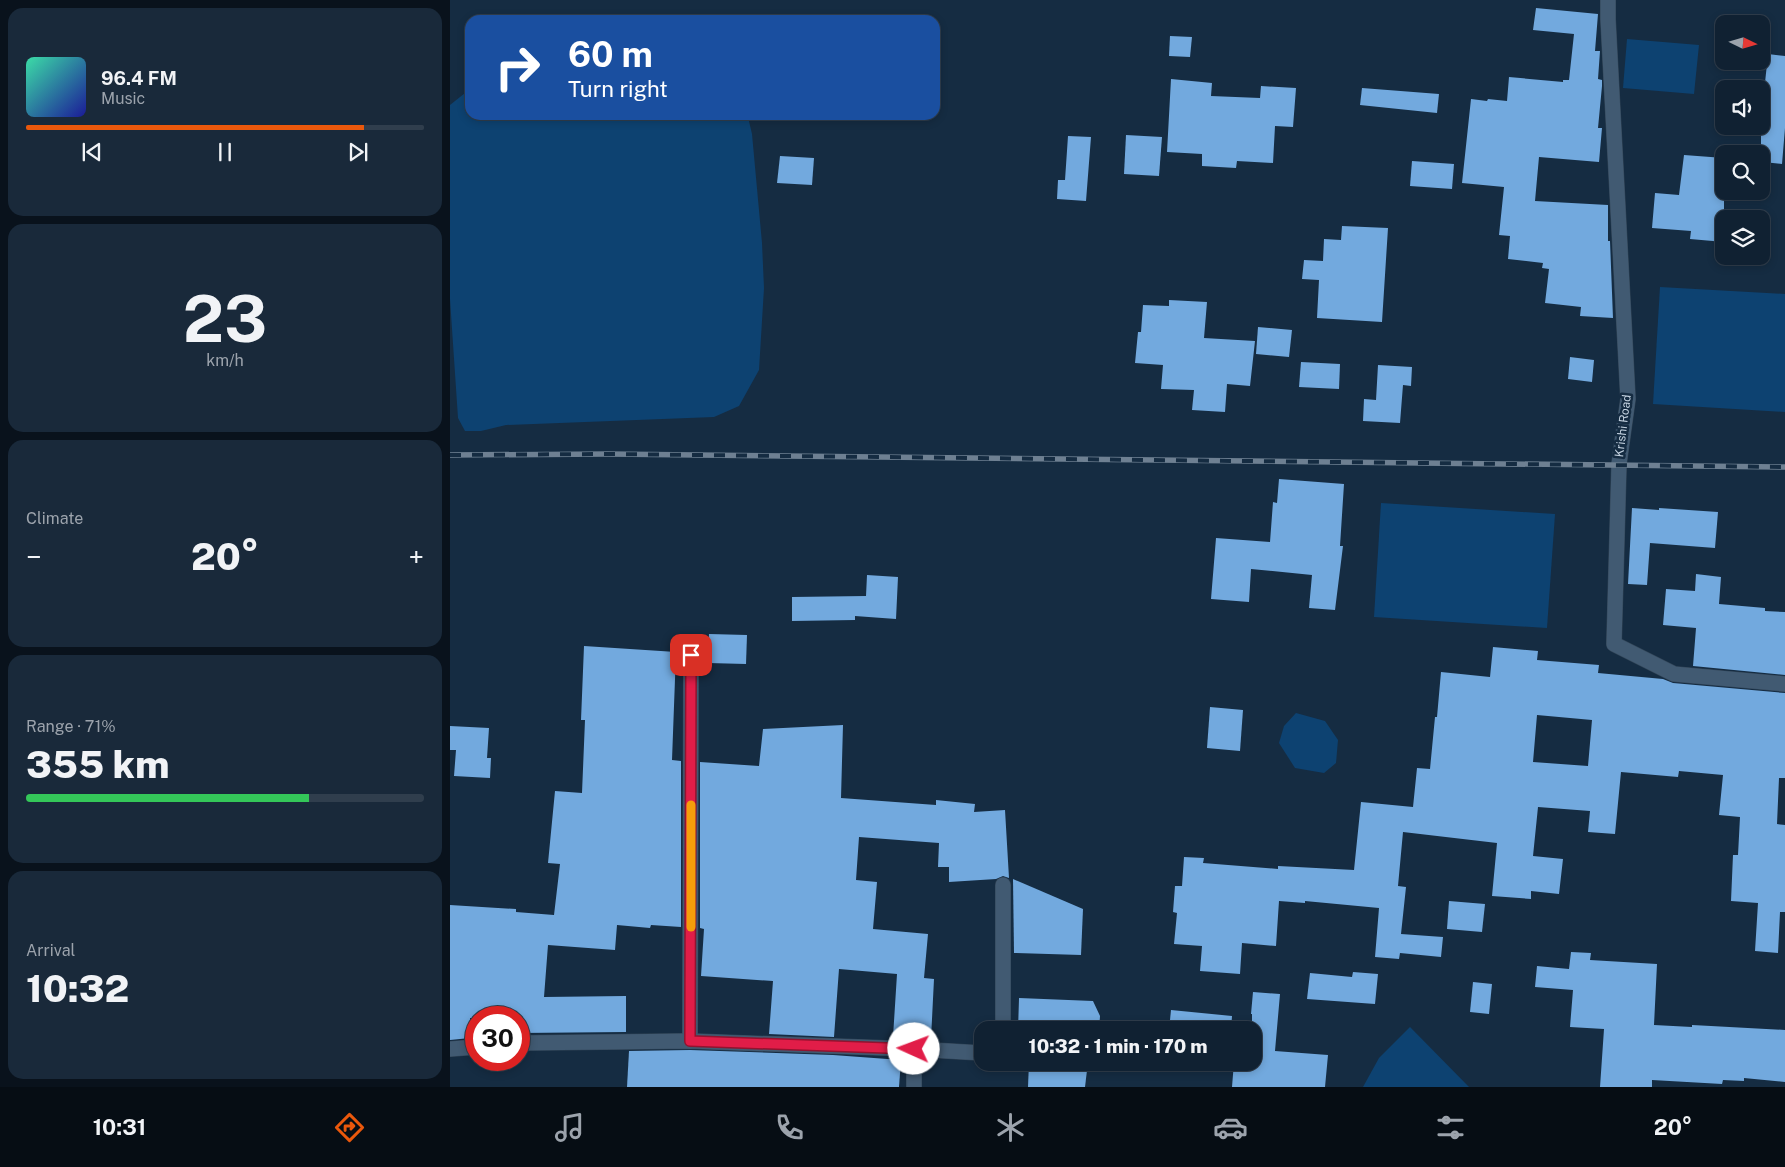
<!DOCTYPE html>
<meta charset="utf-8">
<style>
body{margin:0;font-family:"Public Sans",sans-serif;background:#19293a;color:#f1f3f6;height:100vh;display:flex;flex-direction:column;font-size:19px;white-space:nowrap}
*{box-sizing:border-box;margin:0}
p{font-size:16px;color:#9ca3ac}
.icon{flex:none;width:28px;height:28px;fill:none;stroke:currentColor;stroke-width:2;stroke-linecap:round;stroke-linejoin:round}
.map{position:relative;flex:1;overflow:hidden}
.side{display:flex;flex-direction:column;gap:8px;padding:8px;background:#09121c;width:450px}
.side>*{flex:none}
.guide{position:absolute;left:15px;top:15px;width:475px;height:105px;border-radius:15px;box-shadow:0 2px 8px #0003,0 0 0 1px #303e4d;background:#1a4fa0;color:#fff;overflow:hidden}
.needle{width:32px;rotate:95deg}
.controls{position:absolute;left:1265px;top:15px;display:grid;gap:10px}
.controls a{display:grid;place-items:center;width:55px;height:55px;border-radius:10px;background:#102132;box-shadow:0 2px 8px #0003,0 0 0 1px #303e4d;font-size:25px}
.speed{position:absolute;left:15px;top:1006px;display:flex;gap:10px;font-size:25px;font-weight:700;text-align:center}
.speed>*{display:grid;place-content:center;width:65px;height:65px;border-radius:50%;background:#102132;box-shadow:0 2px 8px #0003,0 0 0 1px #303e4d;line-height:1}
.speed .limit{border:8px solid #d22;background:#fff;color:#111}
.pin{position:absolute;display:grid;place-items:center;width:42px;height:42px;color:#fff;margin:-21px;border-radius:10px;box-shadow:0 2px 8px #0006}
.me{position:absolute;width:55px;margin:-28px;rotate:272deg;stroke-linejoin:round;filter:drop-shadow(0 0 4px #0008)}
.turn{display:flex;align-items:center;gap:18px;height:105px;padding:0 20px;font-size:22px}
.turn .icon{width:65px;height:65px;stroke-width:2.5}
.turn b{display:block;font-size:35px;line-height:42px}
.big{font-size:38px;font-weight:800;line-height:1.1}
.side .card{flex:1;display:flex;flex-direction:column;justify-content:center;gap:8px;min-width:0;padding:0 18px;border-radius:15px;background:#19293a}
.side .dial{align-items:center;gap:0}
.dial b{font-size:65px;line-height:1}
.song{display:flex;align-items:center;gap:15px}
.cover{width:60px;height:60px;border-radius:8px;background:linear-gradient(135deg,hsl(160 70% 55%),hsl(240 70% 35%))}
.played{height:5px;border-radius:2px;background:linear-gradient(90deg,#ea580c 85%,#303e4d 85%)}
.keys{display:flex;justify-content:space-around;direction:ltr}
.heat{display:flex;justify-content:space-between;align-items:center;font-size:28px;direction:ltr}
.charge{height:8px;border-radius:4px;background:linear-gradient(90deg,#34c759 71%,#303e4d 0)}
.trip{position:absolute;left:524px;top:1021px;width:288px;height:50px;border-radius:15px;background:#102132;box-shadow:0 2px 8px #0003,0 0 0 1px #303e4d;font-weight:800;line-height:50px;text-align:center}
.tab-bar{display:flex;height:80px;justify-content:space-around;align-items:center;background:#060d14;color:#9ca3ac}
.tab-bar .icon{width:35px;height:35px}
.tab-bar .selected{color:#ea580c}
.tab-bar b{font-size:22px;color:#f1f3f6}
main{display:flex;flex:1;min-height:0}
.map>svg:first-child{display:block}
.water{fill:#0d4271}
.building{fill:#72a9de;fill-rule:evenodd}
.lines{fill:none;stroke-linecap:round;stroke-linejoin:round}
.minor-casing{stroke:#334658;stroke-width:16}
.minor{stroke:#415a72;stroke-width:15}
.rail-casing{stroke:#6e8092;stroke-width:5.5}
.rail{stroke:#152c42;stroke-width:4;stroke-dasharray:11;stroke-linecap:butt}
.route-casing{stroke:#92132f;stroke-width:12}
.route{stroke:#e11d48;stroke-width:9}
.slow{stroke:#f59e0b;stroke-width:9}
.labels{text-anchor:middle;stroke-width:5;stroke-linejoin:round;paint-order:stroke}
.street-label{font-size:12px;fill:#c6d4e2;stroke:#152c42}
</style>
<main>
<section class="side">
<div class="card">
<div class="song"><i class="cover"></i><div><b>96.4 FM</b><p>Music</p></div></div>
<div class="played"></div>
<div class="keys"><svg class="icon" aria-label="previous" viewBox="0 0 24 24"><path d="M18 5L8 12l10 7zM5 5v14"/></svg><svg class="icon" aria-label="pause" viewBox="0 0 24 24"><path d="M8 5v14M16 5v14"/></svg><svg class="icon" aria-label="next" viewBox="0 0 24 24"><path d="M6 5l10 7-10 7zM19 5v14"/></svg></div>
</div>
<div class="card dial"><b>23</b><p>km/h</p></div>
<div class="card"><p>Climate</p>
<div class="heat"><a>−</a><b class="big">20°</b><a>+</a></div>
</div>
<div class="card"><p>Range · 71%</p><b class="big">355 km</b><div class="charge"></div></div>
<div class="card"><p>Arrival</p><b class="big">10:32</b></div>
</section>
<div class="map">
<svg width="1335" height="1087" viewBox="0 0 1335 1087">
<rect width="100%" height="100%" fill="#152c42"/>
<g class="water">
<path d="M1177,39L1249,45L1244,94L1173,88Z"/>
<path d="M20,89V115H294L298,117L302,134L312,243L314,288L309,370L289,406L264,417L56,425L31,431H15L8,418L0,299V105Z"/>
<path d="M1210,287L1335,294V412L1203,404Z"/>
<path d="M931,503L1105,514L1097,628L924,617Z"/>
<path d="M846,713L875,721L888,740L886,763L874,773L845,768L829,743L834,726Z"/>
<path d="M960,1027L1019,1087H913L929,1058Z"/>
</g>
<g class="building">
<path d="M1086,8L1148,14L1145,51H1150L1148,79L1152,80V86L1148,128H1152L1149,162L1089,157L1085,201L1158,205V241H1160L1163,318L1130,316L1131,307L1095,303L1099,269L1092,268L1093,263L1058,259L1060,236L1049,235L1054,187L1012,183L1021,99L1037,101L1038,99L1057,101L1059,77L1113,82V80H1119L1124,34L1083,30Z"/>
<path d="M720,36L742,37L740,57L719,56Z"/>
<path d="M1318,54L1335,56V128L1332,164L1313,162L1314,154H1311V121Z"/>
<path d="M721,79L762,83L761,96L810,98L811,86L846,88L843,127L825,126L823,163L787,161L786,168L752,166V154L717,152Z"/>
<path d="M912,88L989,94L987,113L910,105Z"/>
<path d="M676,135L712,137L709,176L674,174Z"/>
<path d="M618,136L641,137L636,201L607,199L608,180H615Z"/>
<path d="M1234,155L1274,158V242L1240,239L1241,231L1202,228L1205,193L1229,195Z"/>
<path d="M330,156L364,158L362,185L327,183Z"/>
<path d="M962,161L1004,164L1002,189L960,186Z"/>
<path d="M892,226L938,228L932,322L867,318L869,280L852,279L854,260L873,261L874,239L891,240Z"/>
<path d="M719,300L757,302L754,338L805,341L800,386L777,384L775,412L742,410L744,390L711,389L713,365L685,363L688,332H691L693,305L719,306Z"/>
<path d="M808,327L842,330L839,357L806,354Z"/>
<path d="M1120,357L1144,360L1142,382L1118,379Z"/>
<path d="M851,362L890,364L889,389L849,387Z"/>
<path d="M928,365L962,367L961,386L953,385L950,423L913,421L914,399L926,400Z"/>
<path d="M829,479L894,484L890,546H893L885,610L859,608L862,575L801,569L799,602L761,599L766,538L820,542L823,502L827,503Z"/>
<path d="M1182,508L1209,510V508L1268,512L1265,548L1200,543L1197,585L1178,584Z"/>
<path d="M1246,574L1271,577L1269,604L1315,608V611L1335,612V675L1243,666L1246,628L1213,625L1216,589L1245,591Z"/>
<path d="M417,575L448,577L446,619L405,616V620L342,621V597L416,596Z"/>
<path d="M259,634L297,635L296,664L258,663Z"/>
<path d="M134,646L226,652L222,760L231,761V927L201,925L200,928L167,925L165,950L98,945L94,997L176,996V1032L69,1033V1018H20V1038L0,1040V905L66,909V912L104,915L110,864L98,863L105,791L132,793L135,720H131Z"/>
<path d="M1043,647L1088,651L1087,660L1149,665L1148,673L1213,679L1223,683L1335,693V778H1329L1327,824L1335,825V912H1330L1328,953L1305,951L1308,903L1281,901L1283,855H1288L1290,817L1269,815L1273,775L1229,771L1228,777L1171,772L1165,834L1138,832L1140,811L1088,807L1083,856L1113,859L1109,894L1081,891V899L1042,896L1047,843L953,832L948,886L956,887L951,934L993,937L991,957L950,953L949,959L925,957L929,908L855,901V903L829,901L826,946L792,943L790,974L750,971L752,946L724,944L727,913L723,912L725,886H732L734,857L754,858L753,863L828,869V866L904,870L911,802L963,807L967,768L980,769L985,717H987L991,672L1040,677ZM1087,715L1142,720L1138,766L1083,762Z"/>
<path d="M760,707L793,710L790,751L757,748Z"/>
<path d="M393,725L391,798L486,805V800L525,804L524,812L555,810L559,878L553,876L546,879L499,882V867H488L489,843L409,837L406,880L427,882L423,929L478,934L474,978L484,979L481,1039L443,1037L447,974L389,969L384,1037L319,1034L323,981L251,976L254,929L250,928V762L309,766L313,729Z"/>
<path d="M0,726L39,728L37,758H41L40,778L4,776L6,750H0Z"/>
<path d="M563,879L633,909L631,955L564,953Z"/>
<path d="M999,901L1035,904L1032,932L997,929Z"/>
<path d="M1121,952L1141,953L1140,960L1207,964L1204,1025L1242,1027V1025L1261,1026L1335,1030V1082L1294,1078V1081L1273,1080L1272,1084L1202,1080V1087H1150L1154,1029L1120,1027L1123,990L1085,987L1087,966L1119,969Z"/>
<path d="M903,972L928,974L925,1004L857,999L860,973L902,977Z"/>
<path d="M1023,982L1042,984L1039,1014L1020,1012Z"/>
<path d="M803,992L830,994L825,1051L878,1055L875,1087H782L784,1062H802V1014H801Z"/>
<path d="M569,998L643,1001L650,1016L649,1030H568Z"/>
<path d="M721,1010L782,1016L781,1030H719Z"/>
<path d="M179,1051L240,1050L383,1055L451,1060L449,1087H177Z"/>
<path d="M579,1062H638L635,1087H578Z"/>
</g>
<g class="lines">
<g class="minor-casing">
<g id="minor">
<path d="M1158,0V19L1178,399L1169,464L1164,644L1224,674L1335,684"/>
<path d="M553,1030V885"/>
<path d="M240,1041L241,655"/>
<path d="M69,1043L240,1041L464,1049V1087"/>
<path d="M0,1049L26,1047"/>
<path d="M464,1049L532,1053"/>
</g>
</g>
<use href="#minor" class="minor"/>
<g class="rail-casing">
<path id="rail" d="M0,455L158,454L1335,467"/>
</g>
<use href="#rail" class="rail"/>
</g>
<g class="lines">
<g class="route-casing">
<path id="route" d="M241,655L240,1041L464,1049"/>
</g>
<use href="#route" class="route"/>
<path class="slow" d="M241,927V805"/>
</g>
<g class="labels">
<g class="street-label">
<text transform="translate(1173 426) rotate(-83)" y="4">Krishi Road</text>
</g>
</g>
</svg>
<div class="controls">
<a><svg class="needle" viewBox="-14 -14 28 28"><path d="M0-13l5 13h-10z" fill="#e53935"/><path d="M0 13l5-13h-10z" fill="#9ca3ac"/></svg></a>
<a><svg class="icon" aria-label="sound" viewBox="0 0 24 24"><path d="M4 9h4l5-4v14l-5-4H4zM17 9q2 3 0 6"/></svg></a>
<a><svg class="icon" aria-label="search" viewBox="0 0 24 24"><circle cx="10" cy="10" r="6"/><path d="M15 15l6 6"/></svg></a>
<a><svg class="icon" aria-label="layers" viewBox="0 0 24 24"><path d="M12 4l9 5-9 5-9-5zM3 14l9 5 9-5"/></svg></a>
</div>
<div class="speed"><div class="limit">30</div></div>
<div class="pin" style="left:241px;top:655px;background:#d93025"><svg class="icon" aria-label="arrive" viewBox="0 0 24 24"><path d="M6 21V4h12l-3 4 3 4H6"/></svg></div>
<svg class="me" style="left:464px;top:1049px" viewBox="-20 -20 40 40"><circle r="19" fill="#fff"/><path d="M0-13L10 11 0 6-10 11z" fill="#e11d48"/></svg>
<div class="trip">10:32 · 1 min · 170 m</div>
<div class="guide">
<div class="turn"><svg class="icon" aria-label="right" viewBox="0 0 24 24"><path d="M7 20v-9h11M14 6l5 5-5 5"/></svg><div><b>60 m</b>Turn right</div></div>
</div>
</div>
</main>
<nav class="tab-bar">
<b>10:31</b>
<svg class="icon selected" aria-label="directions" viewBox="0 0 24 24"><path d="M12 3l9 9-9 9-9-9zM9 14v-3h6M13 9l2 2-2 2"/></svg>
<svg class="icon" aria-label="music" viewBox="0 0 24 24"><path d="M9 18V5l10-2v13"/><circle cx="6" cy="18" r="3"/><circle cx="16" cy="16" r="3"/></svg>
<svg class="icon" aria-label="phone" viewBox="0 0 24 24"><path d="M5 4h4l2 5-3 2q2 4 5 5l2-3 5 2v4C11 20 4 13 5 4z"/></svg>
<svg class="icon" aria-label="climate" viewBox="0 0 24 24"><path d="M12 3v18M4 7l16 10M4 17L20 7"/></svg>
<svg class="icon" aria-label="car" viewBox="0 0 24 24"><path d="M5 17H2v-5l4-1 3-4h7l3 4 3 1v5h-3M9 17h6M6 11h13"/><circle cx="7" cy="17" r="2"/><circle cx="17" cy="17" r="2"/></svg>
<svg class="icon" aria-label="filters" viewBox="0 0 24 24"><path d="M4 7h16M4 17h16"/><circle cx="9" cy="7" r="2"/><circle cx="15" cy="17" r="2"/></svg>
<b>20°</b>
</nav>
